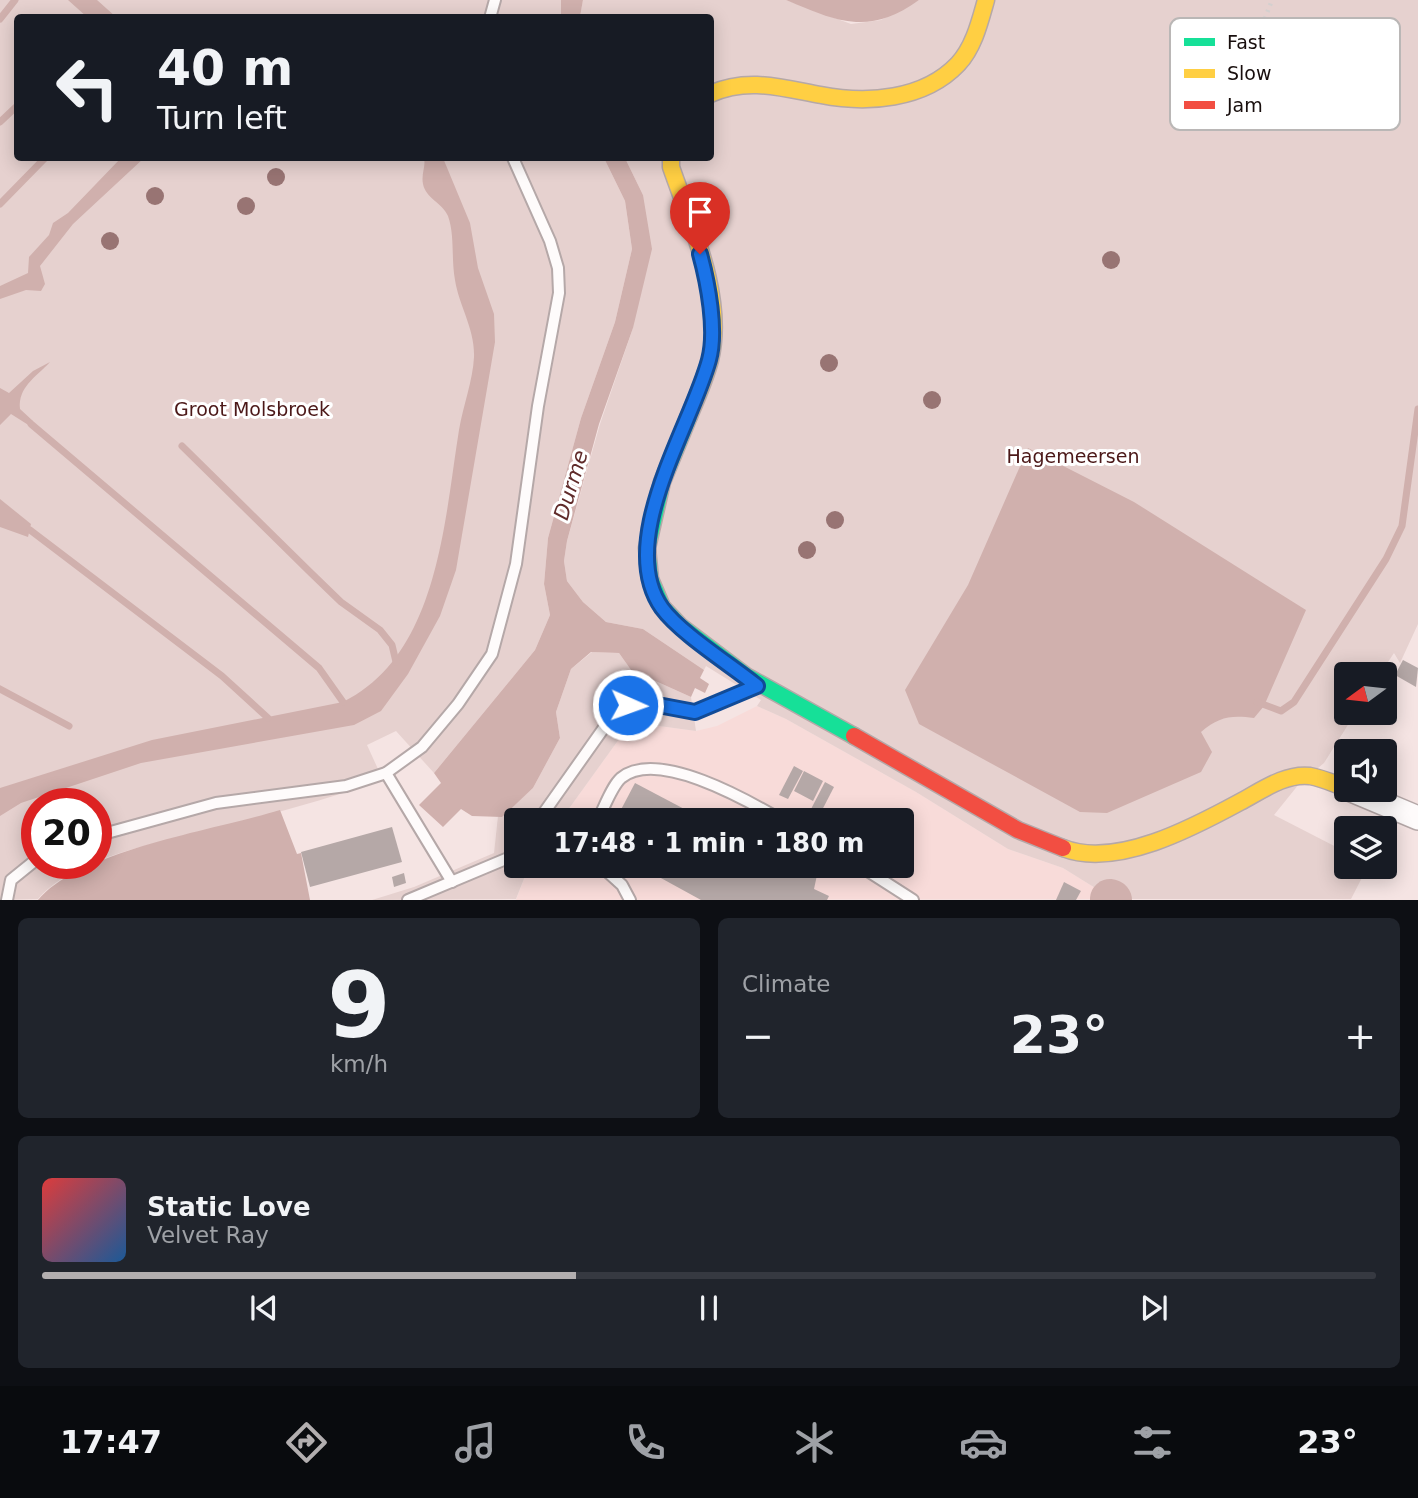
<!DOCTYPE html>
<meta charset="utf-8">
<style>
body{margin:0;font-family:"DejaVu Sans",sans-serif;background:#20242c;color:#f1f3f6;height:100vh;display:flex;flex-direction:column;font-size:26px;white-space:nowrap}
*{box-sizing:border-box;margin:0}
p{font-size:23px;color:#9ea1a6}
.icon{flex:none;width:38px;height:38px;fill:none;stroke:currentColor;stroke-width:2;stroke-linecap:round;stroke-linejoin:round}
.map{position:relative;height:900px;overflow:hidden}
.side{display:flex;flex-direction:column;gap:18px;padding:18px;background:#0d0f14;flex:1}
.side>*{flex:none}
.guide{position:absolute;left:14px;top:14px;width:700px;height:147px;border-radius:7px;box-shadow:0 4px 18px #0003;background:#171b24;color:#f1f3f6;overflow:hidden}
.needle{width:46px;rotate:255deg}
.fabs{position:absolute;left:1334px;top:662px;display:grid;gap:14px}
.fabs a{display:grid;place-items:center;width:63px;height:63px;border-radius:7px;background:#171b24;box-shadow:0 4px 18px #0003;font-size:35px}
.speed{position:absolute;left:21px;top:788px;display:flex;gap:14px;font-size:35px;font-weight:700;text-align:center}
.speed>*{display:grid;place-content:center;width:91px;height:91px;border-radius:50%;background:#171b24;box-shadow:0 4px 18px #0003;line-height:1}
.speed .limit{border:10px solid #d22;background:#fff;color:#111}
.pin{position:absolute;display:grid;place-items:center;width:60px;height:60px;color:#fff;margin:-72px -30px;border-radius:50% 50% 50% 0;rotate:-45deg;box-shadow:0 0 7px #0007}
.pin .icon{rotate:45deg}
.me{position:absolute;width:77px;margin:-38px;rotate:92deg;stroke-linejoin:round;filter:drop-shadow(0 0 5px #0008)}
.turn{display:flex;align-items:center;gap:24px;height:147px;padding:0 28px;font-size:32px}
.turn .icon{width:91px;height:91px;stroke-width:2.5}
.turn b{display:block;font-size:49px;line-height:60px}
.big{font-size:52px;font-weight:700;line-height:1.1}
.side .tile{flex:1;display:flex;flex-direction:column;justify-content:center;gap:10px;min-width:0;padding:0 24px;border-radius:10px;background:#20242c}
.side .dial{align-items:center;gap:0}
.dial b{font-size:91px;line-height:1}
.song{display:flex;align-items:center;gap:21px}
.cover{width:84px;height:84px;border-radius:10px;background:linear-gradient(135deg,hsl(0 70% 55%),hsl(210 70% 35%))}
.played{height:7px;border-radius:4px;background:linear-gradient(90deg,#b2aeaf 40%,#363941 40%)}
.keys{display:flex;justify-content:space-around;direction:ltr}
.heat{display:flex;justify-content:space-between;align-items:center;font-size:38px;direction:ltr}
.side .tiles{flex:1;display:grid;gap:18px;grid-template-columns:1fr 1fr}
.tile:last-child{grid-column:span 2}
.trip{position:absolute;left:504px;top:808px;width:410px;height:70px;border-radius:7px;background:#171b24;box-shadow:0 4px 18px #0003;font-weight:700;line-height:70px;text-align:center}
.menu{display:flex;height:112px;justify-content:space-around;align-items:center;background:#090b0e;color:#9ea1a6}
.menu .icon{width:49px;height:49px}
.menu .on{color:#b2aeaf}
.menu b{font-size:32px;color:#f1f3f6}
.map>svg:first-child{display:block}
.built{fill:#f8dbd9}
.green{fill:#e6d1cf;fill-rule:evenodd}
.water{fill:#d0b0ad}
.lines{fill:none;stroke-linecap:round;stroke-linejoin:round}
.stream{stroke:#d0b0ad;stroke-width:7}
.river{stroke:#d0b0ad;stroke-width:40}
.building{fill:#b5a8a7}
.lane-casing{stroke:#b5a8a8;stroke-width:14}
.street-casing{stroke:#b5a8a8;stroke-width:26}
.fast-casing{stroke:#b5a8a8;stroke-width:19}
.slow-casing{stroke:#b5a8a8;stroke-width:19}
.jam-casing{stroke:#b5a8a8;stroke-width:19}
.path{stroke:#d4d0cf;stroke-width:4.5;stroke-dasharray:2 5;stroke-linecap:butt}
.lane{stroke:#fefbfb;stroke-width:10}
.street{stroke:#fefbfb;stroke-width:23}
.fast{stroke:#16e098;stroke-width:16}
.slow{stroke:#ffcf43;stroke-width:16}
.jam{stroke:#f24e42;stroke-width:16}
.tree{fill:#987473}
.route-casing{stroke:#114b97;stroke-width:18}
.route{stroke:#1a73e8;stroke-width:12}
.labels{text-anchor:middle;stroke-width:6;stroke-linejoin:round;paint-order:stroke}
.park-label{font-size:19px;fill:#4b1818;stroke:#fff}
.water-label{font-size:21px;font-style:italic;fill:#602b2a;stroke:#fff}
.key{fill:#fff;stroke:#bab7b6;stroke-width:2}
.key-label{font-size:19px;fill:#180e0d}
</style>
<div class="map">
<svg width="1418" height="900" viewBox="0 0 1418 900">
<rect width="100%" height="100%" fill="#f5e4e3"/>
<path class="built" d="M757,706L786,719L916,792L1008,849L1063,868L1113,899L516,900L529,866H901V821H560L622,735L637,723L696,731L717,726Z"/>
<g class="green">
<path d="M0,0H561V18H18V158H604L625,201L632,249L615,322L581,418L548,538L544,584L550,615L535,650L434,773L396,731L367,745L383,780C333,797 281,812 230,825C173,841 78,853 38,899L0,900ZM37,803H96V863H37Z"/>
<path d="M583,0H786L851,24L881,20L919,0H1418V624L1400,663L1394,653L1380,674H1346V712H1356L1324,763L1299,784L1274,815L1346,852V866H1368L1351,899H1113L1063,868L1008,849L916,792L786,719L757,706L761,700L706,666L704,670L643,629L606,622L583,602L567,581L564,561L567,541L600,424L633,328L643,195L625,158H710V18L580,17Z"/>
<path d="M592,652L619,653L631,670L691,697L696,731L637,723L622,735L560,821H516V866H529L516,899L372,900L414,887L494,853L498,816H502L533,788L560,738L556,712L571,669Z"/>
</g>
<g class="water">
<path d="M68,0H97L116,17H87Z"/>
<path d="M561,0H583L580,17H561Z"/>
<path d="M786,0H919C869,36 838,22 786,0Z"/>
<path d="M121,158H144L73,224L40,266L45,284L41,291L26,290L0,299V286L28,273L29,257L49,235L53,223L68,213Z"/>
<path d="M424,158H443L470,223L478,268L494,314L495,342L456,570L440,616L408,674L381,711L354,725L141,763L21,803L0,816V788L152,740L343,702C438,655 444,523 459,430C463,406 473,380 474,357C475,329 459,306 455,280C451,259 455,236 448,216C442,202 426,199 423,184C421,174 426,166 424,158Z"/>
<path d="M604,158H625L643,195L652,249L633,328L599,424L567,541L564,561L567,581L583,602L606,622L643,629L704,670L700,678L709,684L705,693L695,688L691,697L631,670L619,653L591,652L571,669L556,712L560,738L533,788L502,817L472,816L461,809L443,827L419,805L441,783L434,773L535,650L550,615L544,584L548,538L581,418L615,322L632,249L625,201Z"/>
<path d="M50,362C35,378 18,387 20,409L33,421L30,426L11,414L0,425V388L9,393L33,371Z"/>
<path d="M1028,448L1134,502L1306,610L1264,706L1254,718C1230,715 1219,717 1201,732L1212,752L1201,772L1107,813L1080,812L919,724L905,690L968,585Z"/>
<path d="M0,499L31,524L28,537L0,527Z"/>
<path d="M280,810L297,854L301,853L310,900H38C80,850 216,830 280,810Z"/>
</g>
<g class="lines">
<g class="stream">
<path d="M0,19L15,0"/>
<path d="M0,122L18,105"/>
<path d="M0,204L45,158"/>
<path d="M31,424L319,668L343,702"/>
<path d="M182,446L311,573L341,602L380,630L392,645L396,662"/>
<path d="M30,530L222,676L268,718"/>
<path d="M0,689L69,726"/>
<path d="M1257,702L1281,711L1294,702L1386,559L1402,526L1418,409"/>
</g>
<path class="river" d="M1110,899L1112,900"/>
</g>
<g class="building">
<path d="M1403,660L1418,668L1416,687L1395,675Z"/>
<path d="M794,766L803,771L788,799L779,795Z"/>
<path d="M804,771L823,781L813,801L794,791Z"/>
<path d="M825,782L834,787L819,816L810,811Z"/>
<path d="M635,783L707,821H615Z"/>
<path d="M392,827L402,862L310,887L301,852Z"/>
<path d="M639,866H802L817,875L814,889L829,896L827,900H701Z"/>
<path d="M404,873L406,883L394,887L392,877Z"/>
<path d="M1064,882L1081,891L1076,900H1056Z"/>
</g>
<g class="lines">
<g class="lane-casing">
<g id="lane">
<path d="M490,18L495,0"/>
<path d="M386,773L452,882"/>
<path d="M538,821L608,722L628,706L642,703L695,712L754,687"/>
<path d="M597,821C604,809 611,787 621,778C657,748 749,801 783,821"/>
<path d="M96,836L216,803L346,786L386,773L422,747L458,704L492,654L516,564L538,406L559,293L558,268L550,241L513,158"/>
<path d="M601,866L622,885L630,900"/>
<path d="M860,866L913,900"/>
<path d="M7,900L11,880L37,859"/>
<path d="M408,900L513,856L516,851"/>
</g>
</g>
<g class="street-casing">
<path id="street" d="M1349,789L1418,818"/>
</g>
<g class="fast-casing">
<path id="fast" d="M689,416L662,482L647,548L650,579L662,607L680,626L746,676L854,736"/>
</g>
<g class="slow-casing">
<g id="slow">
<path d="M710,94C748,77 782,88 821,95C867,104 924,100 958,64C974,47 980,21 986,0"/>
<path d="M671,158V167C691,225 725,297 710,360C705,379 697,397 689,416"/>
<path d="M1063,848C1116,869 1194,827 1240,802C1261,791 1285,773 1310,776C1322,778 1335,784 1346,788"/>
</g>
</g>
<g class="jam-casing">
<path id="jam" d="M854,736L1018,830L1063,848"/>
</g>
<path class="path" d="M1230,110L1272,0"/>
<use href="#lane" class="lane"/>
<use href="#street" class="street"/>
<use href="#fast" class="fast"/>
<use href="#slow" class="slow"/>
<use href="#jam" class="jam"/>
</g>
<g class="tree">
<circle cx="276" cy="177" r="9"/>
<circle cx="155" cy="196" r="9"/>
<circle cx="246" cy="206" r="9"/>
<circle cx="110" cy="241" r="9"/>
<circle cx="1111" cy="260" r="9"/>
<circle cx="829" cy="363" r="9"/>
<circle cx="932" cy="400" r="9"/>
<circle cx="835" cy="520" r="9"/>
<circle cx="807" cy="550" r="9"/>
</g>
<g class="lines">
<g class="route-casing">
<path id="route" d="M628,705L642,702L695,712L757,686C731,665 680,633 662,608C615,541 691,427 709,360C717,331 708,283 700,254"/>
</g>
<use href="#route" class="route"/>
</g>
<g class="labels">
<g class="park-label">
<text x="252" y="416">Groot Molsbroek</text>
<text x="1073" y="463">Hagemeersen</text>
</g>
<g class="water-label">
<text transform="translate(571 485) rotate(-73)" y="7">Durme</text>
</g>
</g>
<rect x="1170" y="18" width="230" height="112" rx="10" class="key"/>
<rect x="1184" y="38" width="31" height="8" fill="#16e098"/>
<rect x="1184" y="69" width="31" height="9" fill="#ffcf43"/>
<rect x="1184" y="101" width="31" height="8" fill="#f24e42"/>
<g class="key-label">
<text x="1227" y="49">Fast</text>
<text x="1227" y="80">Slow</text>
<text x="1227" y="112">Jam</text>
</g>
</svg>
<div class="fabs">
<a><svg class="needle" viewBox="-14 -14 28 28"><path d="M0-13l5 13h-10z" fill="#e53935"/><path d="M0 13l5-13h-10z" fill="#9ea1a6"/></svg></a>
<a><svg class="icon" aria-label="sound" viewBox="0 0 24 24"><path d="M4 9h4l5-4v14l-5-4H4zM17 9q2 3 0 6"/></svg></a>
<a><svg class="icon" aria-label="layers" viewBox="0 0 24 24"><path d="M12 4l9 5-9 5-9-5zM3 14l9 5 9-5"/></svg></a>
</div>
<div class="speed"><div class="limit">20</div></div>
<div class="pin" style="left:700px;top:254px;background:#d93025"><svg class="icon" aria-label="arrive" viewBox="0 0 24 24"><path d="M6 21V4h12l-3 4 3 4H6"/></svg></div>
<svg class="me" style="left:628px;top:705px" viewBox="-20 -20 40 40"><circle r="17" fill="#1a73e8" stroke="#fff" stroke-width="3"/><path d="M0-11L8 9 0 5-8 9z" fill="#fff"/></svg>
<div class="trip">17:48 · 1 min · 180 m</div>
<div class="guide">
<div class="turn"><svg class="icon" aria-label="left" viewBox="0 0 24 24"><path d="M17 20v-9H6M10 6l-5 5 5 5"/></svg><div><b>40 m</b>Turn left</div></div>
</div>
</div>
<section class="side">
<div class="tiles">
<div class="tile dial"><b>9</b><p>km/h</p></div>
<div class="tile"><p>Climate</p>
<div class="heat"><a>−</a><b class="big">23°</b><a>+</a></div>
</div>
<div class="tile">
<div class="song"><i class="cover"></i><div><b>Static Love</b><p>Velvet Ray</p></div></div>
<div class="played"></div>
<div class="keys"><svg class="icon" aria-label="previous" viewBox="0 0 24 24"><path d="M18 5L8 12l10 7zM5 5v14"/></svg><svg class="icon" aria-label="pause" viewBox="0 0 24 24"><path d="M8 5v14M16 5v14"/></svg><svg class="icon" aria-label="next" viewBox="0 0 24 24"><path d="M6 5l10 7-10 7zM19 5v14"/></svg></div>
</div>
</div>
</section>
<nav class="menu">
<b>17:47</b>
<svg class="icon on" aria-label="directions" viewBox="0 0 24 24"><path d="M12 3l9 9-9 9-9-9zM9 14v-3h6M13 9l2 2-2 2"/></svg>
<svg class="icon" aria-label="music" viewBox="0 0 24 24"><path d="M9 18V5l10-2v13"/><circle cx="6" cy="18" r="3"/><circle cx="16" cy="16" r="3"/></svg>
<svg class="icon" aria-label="phone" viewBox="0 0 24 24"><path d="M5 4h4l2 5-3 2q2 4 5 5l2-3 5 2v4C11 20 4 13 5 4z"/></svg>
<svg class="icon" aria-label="climate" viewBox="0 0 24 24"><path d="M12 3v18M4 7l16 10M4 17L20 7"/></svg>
<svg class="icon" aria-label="car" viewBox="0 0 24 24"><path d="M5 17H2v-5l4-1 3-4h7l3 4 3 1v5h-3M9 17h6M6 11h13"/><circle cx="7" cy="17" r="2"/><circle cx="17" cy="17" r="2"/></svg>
<svg class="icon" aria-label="filters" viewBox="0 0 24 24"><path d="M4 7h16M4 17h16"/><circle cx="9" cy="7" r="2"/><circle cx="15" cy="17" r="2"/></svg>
<b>23°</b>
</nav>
